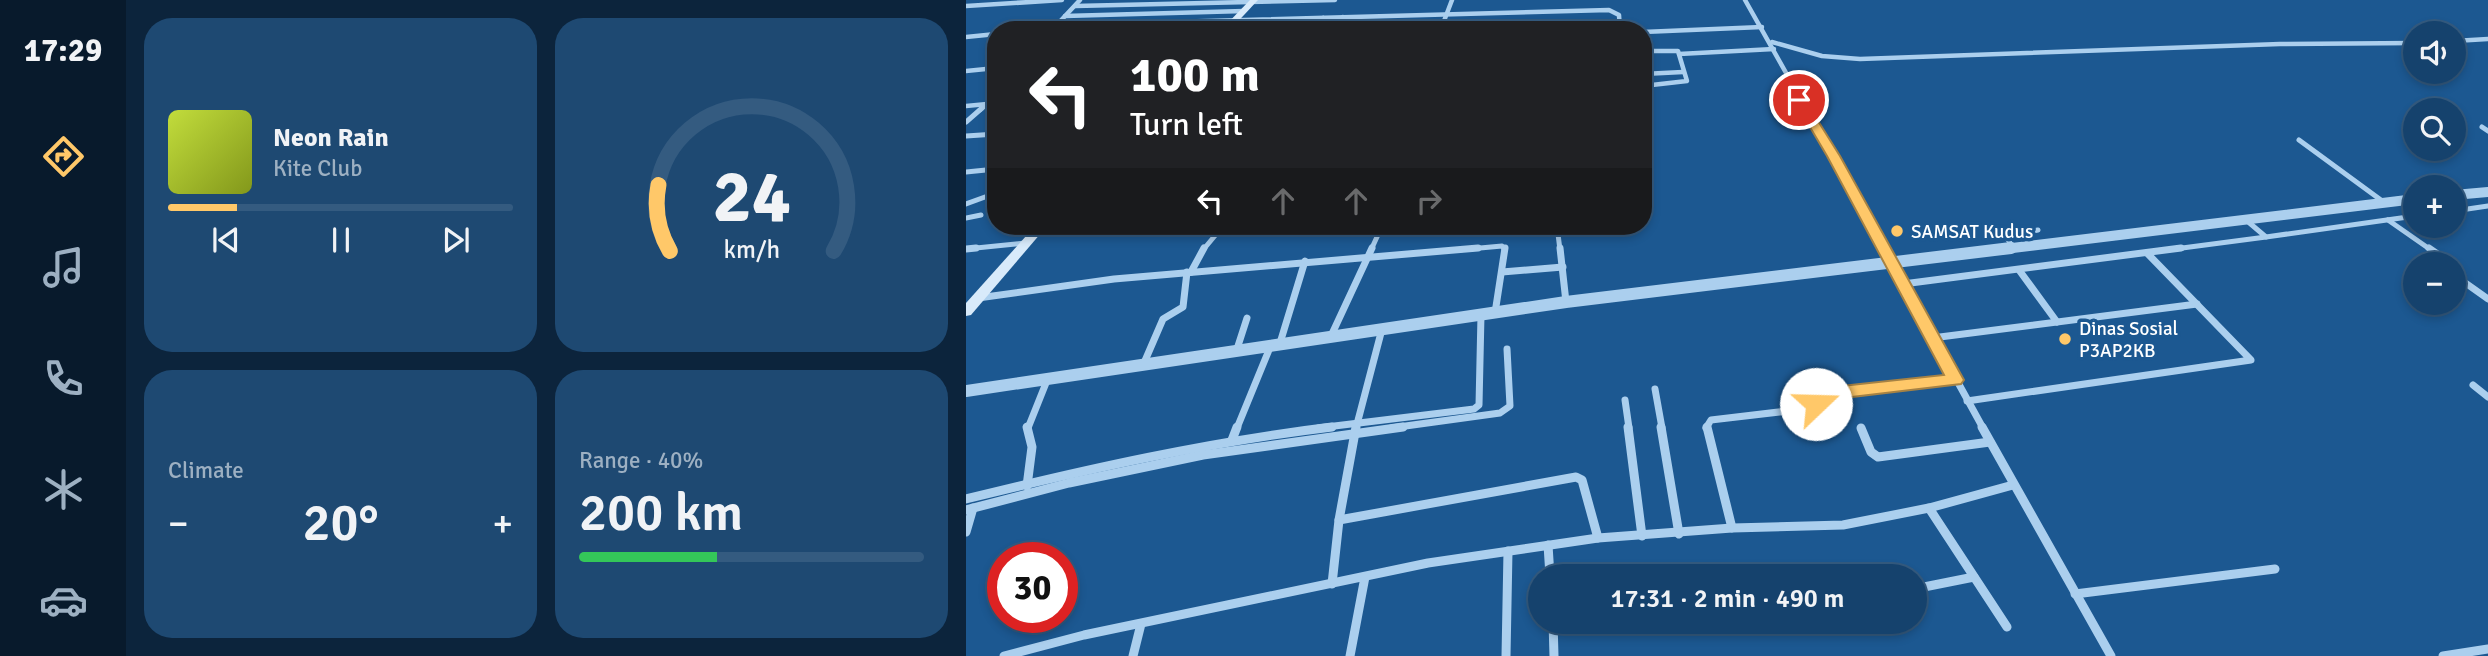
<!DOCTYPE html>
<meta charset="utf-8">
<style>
body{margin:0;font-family:Signika,sans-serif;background:#1e4972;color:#f1f3f6;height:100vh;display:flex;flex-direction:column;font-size:26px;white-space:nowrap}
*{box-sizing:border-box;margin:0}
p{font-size:23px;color:#9db0c2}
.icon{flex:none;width:38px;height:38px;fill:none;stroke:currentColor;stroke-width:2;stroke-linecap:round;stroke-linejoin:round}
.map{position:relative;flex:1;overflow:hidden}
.sheet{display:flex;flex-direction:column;gap:18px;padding:18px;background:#0c243c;width:840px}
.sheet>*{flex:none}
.banner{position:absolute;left:21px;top:21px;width:665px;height:214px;border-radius:28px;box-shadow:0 4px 10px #0003,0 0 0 2px #345b80;background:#202124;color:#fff;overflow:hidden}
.buttons{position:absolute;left:1437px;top:21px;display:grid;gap:14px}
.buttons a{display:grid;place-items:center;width:63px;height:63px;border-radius:50%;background:#15426d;box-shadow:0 4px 10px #0003,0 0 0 2px #345b80;font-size:35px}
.speed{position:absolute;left:21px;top:542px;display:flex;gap:14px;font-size:35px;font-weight:700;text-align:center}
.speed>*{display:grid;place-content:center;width:91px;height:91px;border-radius:50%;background:#15426d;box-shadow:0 4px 10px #0003,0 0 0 2px #345b80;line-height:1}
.speed .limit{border:10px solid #d22;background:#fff;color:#111}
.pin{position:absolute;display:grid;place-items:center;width:60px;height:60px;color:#fff;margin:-30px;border:4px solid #fff;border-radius:50%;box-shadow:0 2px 7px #0007}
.me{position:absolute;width:77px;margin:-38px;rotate:69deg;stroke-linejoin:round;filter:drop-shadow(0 0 5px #0008)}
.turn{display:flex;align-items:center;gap:24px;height:147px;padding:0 28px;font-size:32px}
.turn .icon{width:91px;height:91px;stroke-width:2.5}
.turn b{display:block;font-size:49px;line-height:60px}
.lanes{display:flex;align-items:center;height:66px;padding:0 28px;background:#0003;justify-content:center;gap:35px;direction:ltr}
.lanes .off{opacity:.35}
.big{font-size:52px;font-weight:600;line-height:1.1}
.sheet .tile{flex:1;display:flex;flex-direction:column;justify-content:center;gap:10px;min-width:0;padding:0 24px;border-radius:28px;background:#1e4972}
.sheet .dial{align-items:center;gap:0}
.dial svg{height:182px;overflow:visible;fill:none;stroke:#345b80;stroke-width:7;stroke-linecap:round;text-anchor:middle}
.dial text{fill:#f1f3f6;stroke:none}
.song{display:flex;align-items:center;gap:21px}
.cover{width:84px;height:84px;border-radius:10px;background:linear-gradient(135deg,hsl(70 70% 55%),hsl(70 70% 35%))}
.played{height:7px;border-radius:4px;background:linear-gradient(90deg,#ffc869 20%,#345b80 20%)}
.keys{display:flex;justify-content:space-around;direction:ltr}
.heat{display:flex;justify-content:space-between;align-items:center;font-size:38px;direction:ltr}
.charge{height:10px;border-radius:5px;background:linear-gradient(90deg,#34c759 40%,#345b80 0)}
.sheet .tiles{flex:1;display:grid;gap:18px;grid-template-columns:repeat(2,1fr)}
.trip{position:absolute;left:562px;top:564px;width:399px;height:70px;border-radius:35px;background:#15426d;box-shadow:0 4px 10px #0003,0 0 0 2px #345b80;font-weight:600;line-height:70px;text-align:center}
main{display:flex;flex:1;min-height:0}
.menu{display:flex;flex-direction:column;width:126px;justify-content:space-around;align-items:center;background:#081a2c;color:#9db0c2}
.menu .icon{width:49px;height:49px}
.menu .active{color:#ffc869}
.menu b{font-size:32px;color:#f1f3f6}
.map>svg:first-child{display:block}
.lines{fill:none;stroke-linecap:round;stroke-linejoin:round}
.minor-far3{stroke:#abcfee;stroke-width:4.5}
.minor-far2{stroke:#abcfee;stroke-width:5}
.minor-far1{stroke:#abcfee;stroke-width:7}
.minor{stroke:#abcfee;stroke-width:9}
.tertiary-far1{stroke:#abcfee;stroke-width:10}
.tertiary{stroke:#abcfee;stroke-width:12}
.secondary{fill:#d8eafa;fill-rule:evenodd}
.route{fill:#ffc869;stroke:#a68244;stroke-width:2}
.poi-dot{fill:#ffc869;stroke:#1c5891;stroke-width:2.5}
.labels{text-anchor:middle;stroke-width:7;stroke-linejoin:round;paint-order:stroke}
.poi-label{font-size:19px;fill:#fff;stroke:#1c5891;text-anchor:start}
</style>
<main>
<nav class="menu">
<b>17:29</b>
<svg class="icon active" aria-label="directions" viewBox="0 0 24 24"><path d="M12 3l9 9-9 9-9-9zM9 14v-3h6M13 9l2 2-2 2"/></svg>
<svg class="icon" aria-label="music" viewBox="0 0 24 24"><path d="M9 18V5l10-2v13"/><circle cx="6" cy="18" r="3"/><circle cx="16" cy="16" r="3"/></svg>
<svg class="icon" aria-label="phone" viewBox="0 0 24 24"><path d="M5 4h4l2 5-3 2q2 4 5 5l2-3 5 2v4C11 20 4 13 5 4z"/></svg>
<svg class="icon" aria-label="climate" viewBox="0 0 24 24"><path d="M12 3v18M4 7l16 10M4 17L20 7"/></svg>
<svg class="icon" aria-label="car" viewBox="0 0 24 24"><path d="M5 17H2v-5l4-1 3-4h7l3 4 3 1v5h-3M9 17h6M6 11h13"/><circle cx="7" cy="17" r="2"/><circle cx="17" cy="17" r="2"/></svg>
</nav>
<section class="sheet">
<div class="tiles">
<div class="tile">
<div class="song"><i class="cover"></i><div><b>Neon Rain</b><p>Kite Club</p></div></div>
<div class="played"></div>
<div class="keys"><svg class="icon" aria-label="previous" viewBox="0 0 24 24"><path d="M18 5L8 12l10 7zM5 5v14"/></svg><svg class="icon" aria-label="pause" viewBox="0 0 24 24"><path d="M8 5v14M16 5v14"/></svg><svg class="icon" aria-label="next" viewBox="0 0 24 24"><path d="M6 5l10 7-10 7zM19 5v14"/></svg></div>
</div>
<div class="tile dial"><svg viewBox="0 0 100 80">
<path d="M14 69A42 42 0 1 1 86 69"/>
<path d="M14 69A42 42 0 0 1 9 40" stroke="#ffc869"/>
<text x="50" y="56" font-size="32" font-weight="700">24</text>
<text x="50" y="72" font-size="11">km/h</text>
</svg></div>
<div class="tile"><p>Climate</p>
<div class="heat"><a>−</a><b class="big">20°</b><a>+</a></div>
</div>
<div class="tile"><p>Range · 40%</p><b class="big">200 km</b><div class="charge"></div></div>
</div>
</section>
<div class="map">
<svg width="1522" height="656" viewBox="0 0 1522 656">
<rect width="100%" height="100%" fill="#1c5891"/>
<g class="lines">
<g class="minor-far3">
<path d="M779,0L841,110"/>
<path d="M0,6L96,0"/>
<path d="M109,6L369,0"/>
<path d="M99,16L278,11"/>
<path d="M90,25L643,10L653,15L654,30"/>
<path d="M479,29L478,21L486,0"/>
<path d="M86,30L114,0"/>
<path d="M340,30L357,18"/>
<path d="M370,30L377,17"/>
<path d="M392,30H409"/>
<path d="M439,30L479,26"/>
<path d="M677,32L796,27"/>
<path d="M0,37L30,34"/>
<path d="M1488,41L1522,39"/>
<path d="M806,42L856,56L894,59L1314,44L1449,43"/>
<path d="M677,51H712L721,81L677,86"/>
<path d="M713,54L808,49"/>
<path d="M0,71L30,68"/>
<path d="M677,74L717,72"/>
<path d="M0,106L21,104"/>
<path d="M14,110L30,96"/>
</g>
<g class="minor-far2">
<path d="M840,108L918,250"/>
<path d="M0,122L16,108"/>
<path d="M1516,127L1522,131"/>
<path d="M0,136L30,134"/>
<path d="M1333,140L1419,203"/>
<path d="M0,172L30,169"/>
<path d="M677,178V190"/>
<path d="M0,204L30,193"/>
<path d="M1488,211L1522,206"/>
<path d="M0,218L15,215"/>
<path d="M1422,220L1465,250"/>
<path d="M591,226L594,250"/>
<path d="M1300,237L1449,216"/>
<path d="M1047,248L1040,236L1072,230"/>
<path d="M0,249L59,243"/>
<path d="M237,250L257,226"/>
<path d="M405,250L416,226"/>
<path d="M492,250L536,246L539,250"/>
<path d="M1201,250L1300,237L1280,220"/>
</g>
<g class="minor-far1">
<path d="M594,248L600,302"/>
<path d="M918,248L1017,428"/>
<path d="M1463,248L1486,264"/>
<path d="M0,249L10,248"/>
<path d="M1488,266L1491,277L1522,299"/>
<path d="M1053,270L1091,322"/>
<path d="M225,272L238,248"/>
<path d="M536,272L597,267"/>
<path d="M937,284L1215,248"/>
<path d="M12,298L148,279L512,248"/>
<path d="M529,313L539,248"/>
<path d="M365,336L406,248"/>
<path d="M966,338L1231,304"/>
<path d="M314,343L339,261"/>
<path d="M271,349L281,318"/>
<path d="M178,363L197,319L217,307L221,272"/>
<path d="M1507,385L1522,397"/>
<path d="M689,389L696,428"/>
<path d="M659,400L663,428"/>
<path d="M1001,401L1285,360L1181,253"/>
<path d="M62,428L82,378"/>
<path d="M271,428L305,345"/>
<path d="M352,428L508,409L513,405L515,315"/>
<path d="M390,428L416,329"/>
<path d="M425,428L534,413L544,406L541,349"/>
<path d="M740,428L745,420L847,408L851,397L857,394L989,380"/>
</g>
<g class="minor">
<path d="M662,427L676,536"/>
<path d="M695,427L713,534"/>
<path d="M741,427L766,528"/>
<path d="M1016,427L1145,656"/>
<path d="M895,428L905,452L912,457L1024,442"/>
<path d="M266,440L271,427"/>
<path d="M61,486L66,447L61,427"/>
<path d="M0,499C121,469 242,442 366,427"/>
<path d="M963,508L1041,627"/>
<path d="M0,510L103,483L237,455L437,427"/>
<path d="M373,520L610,477L616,480L632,538"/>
<path d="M0,532L7,508"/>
<path d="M582,545L584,576"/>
<path d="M366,584L373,520L390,427"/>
<path d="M948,589L1008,577"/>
<path d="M1109,594L1309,569"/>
<path d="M587,621L588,656"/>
<path d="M38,656L118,635L462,563L632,538L766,528L877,525L963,508L1047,485"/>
<path d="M167,656L175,624"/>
<path d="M384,656L399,577"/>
<path d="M540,656L542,551"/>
<path d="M1477,656L1522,649"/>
</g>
<g class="tertiary-far1">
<path d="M1488,195L1522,192"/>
<path d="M1030,250L1449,199"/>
</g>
<path class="tertiary" d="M0,391L600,302L1045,248"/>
<g class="secondary">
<path d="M284,0H292L264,30H255Z"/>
<path d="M69,226H81L5,315L0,316V303Z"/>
</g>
</g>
<path class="route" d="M829,97H837L874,156L998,380L995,384L861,400L857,408H844L842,404L845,393L857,388L978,375L861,156L828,100Z"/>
<g class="poi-dot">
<circle cx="931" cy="231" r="7"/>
<circle cx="1099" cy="339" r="7"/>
</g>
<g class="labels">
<g class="poi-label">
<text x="945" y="238">SAMSAT Kudus</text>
<text x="1113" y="335">Dinas Sosial<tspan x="1113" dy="22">P3AP2KB</tspan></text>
</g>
</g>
</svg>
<div class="buttons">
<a><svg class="icon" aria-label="sound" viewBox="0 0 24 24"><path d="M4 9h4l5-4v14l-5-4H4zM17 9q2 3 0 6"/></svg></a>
<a><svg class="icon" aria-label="search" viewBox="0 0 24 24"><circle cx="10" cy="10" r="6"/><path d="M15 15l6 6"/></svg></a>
<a>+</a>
<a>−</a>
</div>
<div class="speed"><div class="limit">30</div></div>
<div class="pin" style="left:833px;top:100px;background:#d93025"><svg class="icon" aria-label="arrive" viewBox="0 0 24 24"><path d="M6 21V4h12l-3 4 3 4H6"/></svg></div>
<svg class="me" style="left:850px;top:404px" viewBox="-20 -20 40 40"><circle r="19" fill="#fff"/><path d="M0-13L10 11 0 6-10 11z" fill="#ffc869"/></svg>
<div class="trip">17:31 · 2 min · 490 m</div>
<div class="banner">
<div class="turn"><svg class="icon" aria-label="left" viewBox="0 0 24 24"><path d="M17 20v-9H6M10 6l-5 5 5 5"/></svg><div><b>100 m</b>Turn left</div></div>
<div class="lanes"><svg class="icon" aria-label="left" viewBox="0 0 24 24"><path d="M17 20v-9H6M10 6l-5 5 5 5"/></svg><svg class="icon off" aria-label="ahead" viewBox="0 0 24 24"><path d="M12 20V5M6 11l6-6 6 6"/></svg><svg class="icon off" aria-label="ahead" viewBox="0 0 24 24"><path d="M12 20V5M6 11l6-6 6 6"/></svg><svg class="icon off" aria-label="right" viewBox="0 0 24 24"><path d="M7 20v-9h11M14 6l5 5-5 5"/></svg></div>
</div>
</div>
</main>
